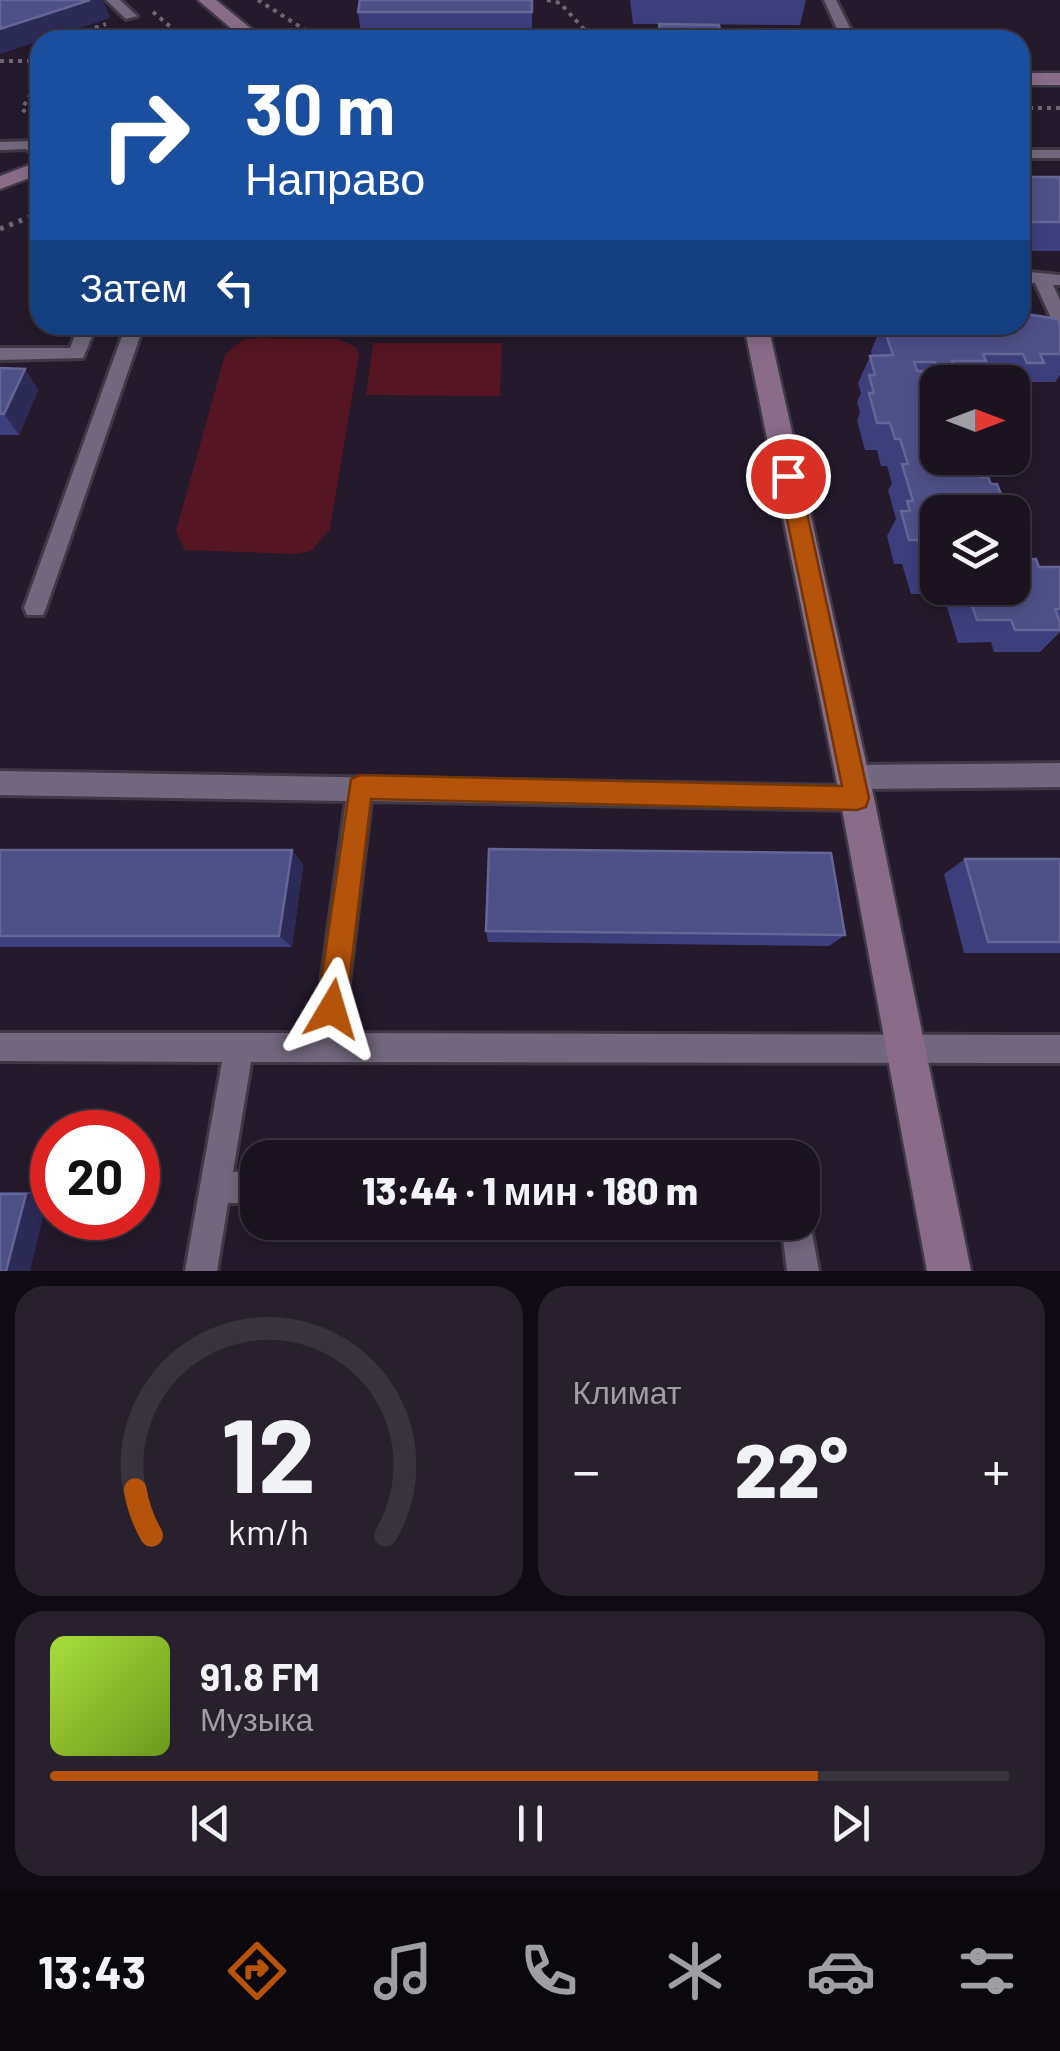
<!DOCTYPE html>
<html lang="ru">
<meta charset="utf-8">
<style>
body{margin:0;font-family:Barlow,sans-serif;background:#28212d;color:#f1f3f6;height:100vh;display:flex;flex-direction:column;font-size:38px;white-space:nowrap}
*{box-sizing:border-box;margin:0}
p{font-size:32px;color:#a09ea5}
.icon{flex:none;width:55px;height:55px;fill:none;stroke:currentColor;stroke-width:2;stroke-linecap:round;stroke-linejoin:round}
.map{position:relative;height:1271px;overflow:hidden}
.drawer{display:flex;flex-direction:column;gap:15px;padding:15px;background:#0f0b12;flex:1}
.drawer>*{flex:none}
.hud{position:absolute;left:30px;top:30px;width:1000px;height:305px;border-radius:30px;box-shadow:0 5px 15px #0003,0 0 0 2px #39333e;background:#1a4fa0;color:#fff;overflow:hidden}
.needle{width:65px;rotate:90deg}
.controls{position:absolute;left:920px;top:365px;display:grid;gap:20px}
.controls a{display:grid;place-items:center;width:110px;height:110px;border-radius:20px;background:#1b1420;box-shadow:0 5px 15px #0003,0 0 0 2px #39333e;font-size:50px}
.speed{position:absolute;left:30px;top:1110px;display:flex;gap:20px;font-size:50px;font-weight:700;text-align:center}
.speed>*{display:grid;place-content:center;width:130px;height:130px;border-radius:50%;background:#1b1420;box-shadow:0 5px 15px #0003,0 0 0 2px #39333e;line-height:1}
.speed .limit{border:15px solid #d22;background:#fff;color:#111}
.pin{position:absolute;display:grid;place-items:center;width:85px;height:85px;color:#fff;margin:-42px;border:5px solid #fff;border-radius:50%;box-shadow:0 2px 10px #0007}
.me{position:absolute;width:110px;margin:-55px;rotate:7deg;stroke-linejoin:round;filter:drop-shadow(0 0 8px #0008)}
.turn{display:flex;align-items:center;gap:35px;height:210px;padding:0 50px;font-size:45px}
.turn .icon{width:130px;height:130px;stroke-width:2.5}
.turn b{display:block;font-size:70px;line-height:85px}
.then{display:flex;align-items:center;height:95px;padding:0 50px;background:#0003;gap:20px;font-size:38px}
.big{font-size:75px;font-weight:800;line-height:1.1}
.drawer .widget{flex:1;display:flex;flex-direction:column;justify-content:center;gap:15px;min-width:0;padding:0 35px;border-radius:30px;background:#28212d}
.drawer .dial{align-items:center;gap:0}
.dial svg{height:260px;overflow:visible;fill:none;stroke:#39333e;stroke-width:7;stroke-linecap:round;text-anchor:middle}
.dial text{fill:#f1f3f6;stroke:none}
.song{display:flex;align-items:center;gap:30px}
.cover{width:120px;height:120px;border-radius:15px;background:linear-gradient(135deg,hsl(80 70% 55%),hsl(80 70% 35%))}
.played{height:10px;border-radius:5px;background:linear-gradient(90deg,#b45309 80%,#39333e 80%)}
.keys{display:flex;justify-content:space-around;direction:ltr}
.heat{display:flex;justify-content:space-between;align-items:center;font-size:55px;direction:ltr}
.drawer .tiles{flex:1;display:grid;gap:15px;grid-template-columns:1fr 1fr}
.widget:last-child{grid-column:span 2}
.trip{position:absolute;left:240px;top:1140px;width:580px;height:100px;border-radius:30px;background:#1b1420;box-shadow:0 5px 15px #0003,0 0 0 2px #39333e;font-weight:800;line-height:100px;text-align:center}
.dock{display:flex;height:160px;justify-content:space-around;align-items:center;background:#0b080d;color:#a09ea5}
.dock .icon{width:70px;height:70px}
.dock .current{color:#b45309}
.dock b{font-size:45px;color:#f1f3f6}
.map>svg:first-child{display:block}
.green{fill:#561522}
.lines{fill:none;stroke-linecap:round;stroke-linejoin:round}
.lane-casing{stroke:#3f3845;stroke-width:6}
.secondary-casing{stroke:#3f3845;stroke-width:5}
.path-far1{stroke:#6d6574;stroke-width:4;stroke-dasharray:4 5;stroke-linecap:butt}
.path{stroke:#6d6574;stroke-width:5;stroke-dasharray:4 6;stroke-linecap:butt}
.lane{fill:#72677c;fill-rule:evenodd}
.secondary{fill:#886c88;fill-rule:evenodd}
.wall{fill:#3d3f7d}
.shaded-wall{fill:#2c2a57}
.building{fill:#4e5088;stroke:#656596;stroke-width:2.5}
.route{fill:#b45309;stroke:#753606;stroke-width:2.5}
</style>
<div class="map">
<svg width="1060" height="1271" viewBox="0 0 1060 1271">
<rect width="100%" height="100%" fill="#241a2b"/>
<g class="green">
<path d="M255,338L337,339L356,347L359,356L330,529L311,551L296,554L185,550L176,531L225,355L242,340Z"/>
<path d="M373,343H502L500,396L366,395Z"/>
</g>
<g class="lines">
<g class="lane-casing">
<g id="lane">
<path d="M106,0H120L137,16L126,19Z"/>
<path d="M824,0H836L856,40H842Z"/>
<path d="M35,141L40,146V159L26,149L0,150V142Z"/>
<rect x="1020" y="150" width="40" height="8"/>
<path d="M1020,271L1060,275V285H1053L1060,300V324L1051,318L1035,283L1020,281Z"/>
<path d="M79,325H97L83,358L0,360V348H70Z"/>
<path d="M126,325H144L46,608L43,615H27L24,608Z"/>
<path d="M1060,763V787L863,789L870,798L866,806L857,810L371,801L343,1033L1060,1035V1063L251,1062L233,1172L258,1171V1203H228L217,1271H185L222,1062L0,1061V1033H314L346,801L0,795V771L845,786L840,777L843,769L852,765Z"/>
<path d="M802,1208L808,1211L819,1271H787L781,1222H802Z"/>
</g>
</g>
<g class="secondary-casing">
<g id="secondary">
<path d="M198,0H216L265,40H245Z"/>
<rect x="1020" y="73" width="40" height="12"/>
<path d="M40,161V174L0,189V176Z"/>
<path d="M744,325H768L874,798L971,1271H927L840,798Z"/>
</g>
</g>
<g class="path-far1">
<path d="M258,0L321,40"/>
<path d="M547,0L560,3L594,40"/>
<path d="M153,12L186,40"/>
<path d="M61,40L106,24"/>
<path d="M0,61H40"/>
<path d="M1020,108H1060"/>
<path d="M39,124L22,109L40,77"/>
<path d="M33,216L40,213"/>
</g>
<path class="path" d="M0,229L39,213"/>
<use href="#lane" class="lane"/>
<use href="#secondary" class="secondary"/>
</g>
<g class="wall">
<path d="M532,0V34H361L358,12Z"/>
<path d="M630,0H806L800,25L672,24L722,40H657L659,24H633Z"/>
<rect x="1020" y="177" width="40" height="74"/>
<path d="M882,325H1060V375L1055,382H1031L1026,390H1012V382H938V458L980,477L991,484L1004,502L996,512H938V588H1012L1039,567H1060V632L1040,652H994L991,642L958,643L943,594H911L902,564H894L887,536L896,519L888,490L892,483L887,466H881L877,450H865L857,420L860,413L857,402L861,393L858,383L870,356H872L871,351Z"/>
<path d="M0,368L25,369L38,390L19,435H0Z"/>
<path d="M0,850H292L303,865L292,947H0Z"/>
<path d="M965,859H1060V953H964L944,874Z"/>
<path d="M486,931L845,935L829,946L488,942Z"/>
<path d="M0,1192H49L0,1271Z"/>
</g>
<g class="shaded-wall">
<path d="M90,0H103L110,18L0,54V29Z"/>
<path d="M25,369L38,390L19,435L4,414Z"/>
<path d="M292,850L303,865L292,947L279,936Z"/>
<path d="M49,1192L30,1271H6L26,1194Z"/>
</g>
<g class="building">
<path d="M0,0H90L0,29Z"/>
<path d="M360,0H532V12H358Z"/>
<path d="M659,24L719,25L722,40H661Z"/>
<rect x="1020" y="177" width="40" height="45"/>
<path d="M1020,313L1057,319L1060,325V354H1040L1044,363H1027L1023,354H983L986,361H952L955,371H938L935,362H914L917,371H924L932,395H938V458H973L980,477H988L991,484H997L1004,502H988L992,512H938V570H927L918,540H909L901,511H910L907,501H913L902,464H908L900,439H895L890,423H877L869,393H874L869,375H875L870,356L893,355L883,325H1020Z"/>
<path d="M0,368L25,369L4,414H0Z"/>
<path d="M1012,559H1036L1039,567H1060V609H1055L1060,623V630H1015L1011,620H977L966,588H1012Z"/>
<path d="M489,849L831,853L845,935L486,931Z"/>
<path d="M0,850H292L279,936H0Z"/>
<path d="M965,859H1060V942H988Z"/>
<path d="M0,1194H26L6,1271H0Z"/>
</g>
<path class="route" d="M788,468L799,476L869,798L866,807L857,810L371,799L346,1009L342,1019L332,1023L321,1019L317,1009L351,779L360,775L842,786L778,476Z"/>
</svg>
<div class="controls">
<a><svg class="needle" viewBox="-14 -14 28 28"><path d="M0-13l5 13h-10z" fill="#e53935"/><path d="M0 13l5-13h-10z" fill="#a09ea5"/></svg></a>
<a><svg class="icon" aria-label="layers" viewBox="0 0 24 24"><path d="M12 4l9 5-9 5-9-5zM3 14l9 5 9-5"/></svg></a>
</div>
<div class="speed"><div class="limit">20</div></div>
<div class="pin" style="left:788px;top:476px;background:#d93025"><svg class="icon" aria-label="arrive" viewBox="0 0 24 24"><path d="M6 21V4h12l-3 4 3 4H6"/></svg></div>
<svg class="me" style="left:332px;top:1009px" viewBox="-20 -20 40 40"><path d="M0-17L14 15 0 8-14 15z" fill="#b45309" stroke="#fff" stroke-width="4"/></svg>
<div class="trip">13:44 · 1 мин · 180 m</div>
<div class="hud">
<div class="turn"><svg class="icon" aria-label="right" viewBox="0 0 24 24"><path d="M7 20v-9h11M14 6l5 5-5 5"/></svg><div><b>30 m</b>Направо</div></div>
<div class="then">Затем<svg class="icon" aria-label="left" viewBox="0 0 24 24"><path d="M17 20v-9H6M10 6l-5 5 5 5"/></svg></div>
</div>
</div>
<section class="drawer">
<div class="tiles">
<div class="widget dial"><svg viewBox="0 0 100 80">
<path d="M14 69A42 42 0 1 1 86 69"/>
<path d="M14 69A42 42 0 0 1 9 55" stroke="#b45309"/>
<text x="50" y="56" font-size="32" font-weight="700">12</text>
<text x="50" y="72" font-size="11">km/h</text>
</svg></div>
<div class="widget"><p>Климат</p>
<div class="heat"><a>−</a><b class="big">22°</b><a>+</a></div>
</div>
<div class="widget">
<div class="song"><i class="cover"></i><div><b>91.8 FM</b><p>Музыка</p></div></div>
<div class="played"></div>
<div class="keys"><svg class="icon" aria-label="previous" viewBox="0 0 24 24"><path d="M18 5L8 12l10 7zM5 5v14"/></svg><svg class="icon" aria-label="pause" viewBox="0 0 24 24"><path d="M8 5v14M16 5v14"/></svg><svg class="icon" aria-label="next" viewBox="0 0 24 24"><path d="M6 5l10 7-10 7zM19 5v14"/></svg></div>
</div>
</div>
</section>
<nav class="dock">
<b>13:43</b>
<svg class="icon current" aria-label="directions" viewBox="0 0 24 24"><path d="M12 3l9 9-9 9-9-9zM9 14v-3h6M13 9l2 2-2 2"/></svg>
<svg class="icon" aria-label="music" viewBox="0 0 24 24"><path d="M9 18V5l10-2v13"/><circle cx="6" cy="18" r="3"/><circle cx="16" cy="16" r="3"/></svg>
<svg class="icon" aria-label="phone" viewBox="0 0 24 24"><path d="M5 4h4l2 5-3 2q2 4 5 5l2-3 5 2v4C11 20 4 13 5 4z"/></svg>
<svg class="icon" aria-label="climate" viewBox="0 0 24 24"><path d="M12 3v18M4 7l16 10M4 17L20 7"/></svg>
<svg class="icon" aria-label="car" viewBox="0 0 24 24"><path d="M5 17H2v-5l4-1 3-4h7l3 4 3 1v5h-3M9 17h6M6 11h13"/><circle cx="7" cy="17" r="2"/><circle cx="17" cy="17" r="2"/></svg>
<svg class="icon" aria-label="filters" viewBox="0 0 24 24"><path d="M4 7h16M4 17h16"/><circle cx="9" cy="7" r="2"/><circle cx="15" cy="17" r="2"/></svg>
</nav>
